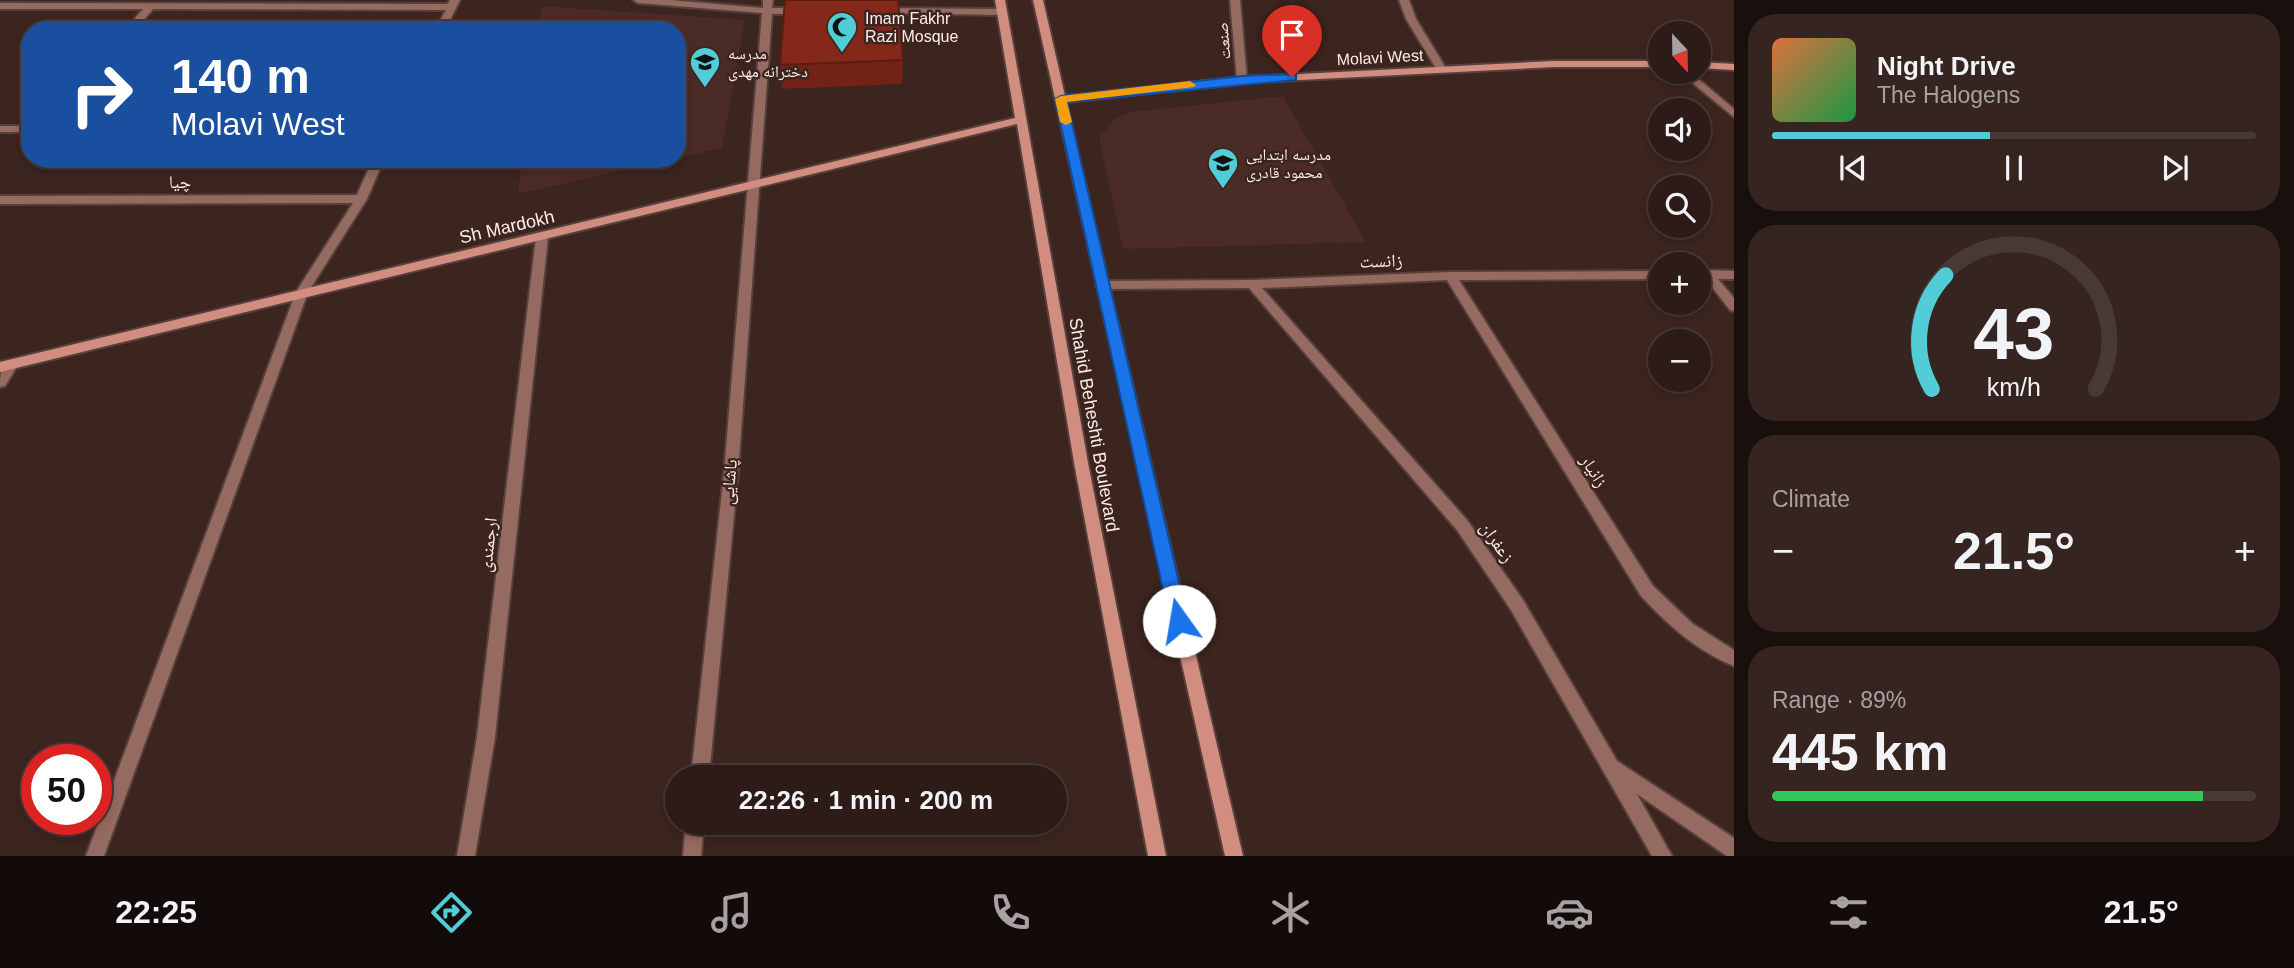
<!DOCTYPE html>
<meta charset="utf-8">
<style>
body{margin:0;font-family:Helvetica,"Noto Naskh Arabic",sans-serif;background:#352420;color:#f1f3f6;height:100vh;display:flex;flex-direction:column;font-size:26px;white-space:nowrap}
*{box-sizing:border-box;margin:0}
p{font-size:23px;color:#a7a1a1}
.icon{flex:none;width:38px;height:38px;fill:none;stroke:currentColor;stroke-width:2;stroke-linecap:round;stroke-linejoin:round}
.map{position:relative;flex:1;overflow:hidden}
.side{display:flex;flex-direction:column;gap:14px;padding:14px;background:#190f0d;width:560px}
.side>*{flex:none}
.hud{position:absolute;left:21px;top:21px;width:665px;height:147px;border-radius:28px;box-shadow:0 4px 10px #0003,0 0 0 2px #483936;background:#1a4fa0;color:#fff;overflow:hidden}
.needle{width:46px;rotate:158deg}
.controls{position:absolute;left:1648px;top:21px;display:grid;gap:14px}
.controls a{display:grid;place-items:center;width:63px;height:63px;border-radius:50%;background:#2d1b17;box-shadow:0 4px 10px #0003,0 0 0 2px #483936;font-size:35px}
.speed{position:absolute;left:21px;top:744px;display:flex;gap:14px;font-size:35px;font-weight:700;text-align:center}
.speed>*{display:grid;place-content:center;width:91px;height:91px;border-radius:50%;background:#2d1b17;box-shadow:0 4px 10px #0003,0 0 0 2px #483936;line-height:1}
.speed .limit{border:10px solid #d22;background:#fff;color:#111}
.pin{position:absolute;display:grid;place-items:center;width:60px;height:60px;color:#fff;margin:-72px -30px;border-radius:50% 50% 50% 0;rotate:-45deg;box-shadow:0 0 7px #0007}
.pin .icon{rotate:45deg}
.me{position:absolute;width:77px;margin:-38px;rotate:347deg;stroke-linejoin:round;filter:drop-shadow(0 0 5px #0008)}
.turn{display:flex;align-items:center;gap:24px;height:147px;padding:0 35px;font-size:32px}
.turn .icon{width:91px;height:91px;stroke-width:2.5}
.turn b{display:block;font-size:49px;line-height:60px}
.big{font-size:52px;font-weight:800;line-height:1.1}
.side .widget{flex:1;display:flex;flex-direction:column;justify-content:center;gap:10px;min-width:0;padding:0 24px;border-radius:28px;background:#352420}
.side .dial{align-items:center;gap:0}
.dial svg{height:182px;overflow:visible;fill:none;stroke:#483936;stroke-width:7;stroke-linecap:round;text-anchor:middle}
.dial text{fill:#f1f3f6;stroke:none}
.song{display:flex;align-items:center;gap:21px}
.cover{width:84px;height:84px;border-radius:10px;background:linear-gradient(135deg,hsl(20 70% 55%),hsl(140 70% 35%))}
.played{height:7px;border-radius:4px;background:linear-gradient(90deg,#52ccd6 45%,#483936 45%)}
.keys{display:flex;justify-content:space-around;direction:ltr}
.heat{display:flex;justify-content:space-between;align-items:center;font-size:38px;direction:ltr}
.charge{height:10px;border-radius:5px;background:linear-gradient(90deg,#34c759 89%,#483936 0)}
.trip{position:absolute;left:665px;top:765px;width:402px;height:70px;border-radius:35px;background:#2d1b17;box-shadow:0 4px 10px #0003,0 0 0 2px #483936;font-weight:800;line-height:70px;text-align:center}
.tabs{display:flex;height:112px;justify-content:space-around;align-items:center;background:#120b09;color:#a7a1a1}
.tabs .icon{width:49px;height:49px}
.tabs .active{color:#52ccd6}
.tabs b{font-size:32px;color:#f1f3f6}
main{display:flex;flex:1;min-height:0}
.map>svg:first-child{display:block}
.built{fill:#4b2b25}
.lines{fill:none;stroke-linecap:round;stroke-linejoin:round}
.street-casing{stroke:#57403b;stroke-width:4}
.secondary-casing{stroke:#57403b;stroke-width:4}
.street{fill:#956a61;fill-rule:evenodd}
.secondary{fill:#d18d7f;fill-rule:evenodd}
.wall{fill:#722216}
.building{fill:#84281a;stroke:#5c1c12;stroke-width:2}
.route{fill:#1a73e8;stroke:#114b97;stroke-width:2}
.slow{fill:#f59e0b}
.labels{text-anchor:middle;stroke-width:5;stroke-linejoin:round;paint-order:stroke}
.far-poi-label{font-size:16px;fill:#ffedea;stroke:#3c241f;text-anchor:start}
.far-street-label{font-size:16px;fill:#ffedea;stroke:#3c241f}
.street-label{font-size:18px;fill:#ffedea;stroke:#3c241f}
</style>
<main>
<div class="map">
<svg width="1734" height="856" viewBox="0 0 1734 856">
<rect width="100%" height="100%" fill="#3c241f"/>
<g class="built">
<path d="M542,6L745,20L722,148L677,158V30H539Z"/>
<path d="M1283,96L1366,242L1123,249L1099,138L1115,119L1130,112Z"/>
<path d="M522,159H673L518,194Z"/>
</g>
<g class="lines">
<g class="street-casing">
<g id="street">
<path d="M450,0H460L445,30H435L446,10L153,9L135,30H125L143,9H0V3L448,4Z"/>
<path d="M633,0H670L763,8V0H773L772,8H801L806,11L801,14H772L738,473L709,777H691L724,473L762,13L638,3Z"/>
<path d="M1230,0H1240L1247,80L1242,83L1237,80Z"/>
<path d="M1399,0H1409L1416,19L1447,70L1446,72L1437,70L1406,19Z"/>
<path d="M881,8L1002,9L1007,12L1002,15L878,13V9Z"/>
<path d="M1679,72H1690L1734,109V117Z"/>
<rect x="0" y="126" width="30" height="6"/>
<path d="M373,159H384L367,199L308,292L104,856H86L296,292L353,203L0,204V196L357,195Z"/>
<path d="M542,233L548,237L495,737L475,856H457L477,737L536,237Z"/>
<path d="M1704,270L1734,271V279H1718L1734,298V311L1730,310L1705,278L1700,277V271Z"/>
<path d="M1661,271V279L1459,280L1653,586L1693,624L1734,650V666C1697,651 1668,625 1641,596L1447,280L1262,288L1467,520L1523,600L1617,761L1734,838V856H1727L1637,794L1672,856H1652L1511,610L1457,530L1249,288L1102,289L1096,285L1102,281L1252,280L1450,272Z"/>
<path d="M11,360L18,365L5,386L0,387C0,377 0,364 11,360Z"/>
<path d="M686,822H704L701,856H683Z"/>
</g>
</g>
<g class="secondary-casing">
<g id="secondary">
<path d="M995,0H1005L1089,468L1166,856H1148L1075,468L1017,124L0,372V362L1015,118Z"/>
<path d="M1033,0H1043L1065,96L1242,77L1554,61H1661V67H1554L1242,83L1066,102L1243,856H1225Z"/>
<path d="M1699,62L1734,64V70L1699,68Z"/>
</g>
</g>
<use href="#street" class="street"/>
<use href="#secondary" class="secondary"/>
</g>
<path class="wall" d="M903,60L902,84L782,89L780,65Z"/>
<path class="building" d="M785,0H898L903,60L780,65Z"/>
<path class="route" d="M1292,74L1296,75V80L1067,102L1188,621L1186,627L1179,629L1173,627L1170,621L1055,99L1061,96L1242,76Z"/>
<path class="slow" d="M1190,81L1196,85L1194,87L1067,102L1072,122L1066,125L1060,122L1055,99L1061,96Z"/>
<defs>
<g id="mosque-pin" transform="scale(1.575)"><path d="M0 17L-7.5 6A9.5 9.5 0 1 1 7.5 6Z" fill="#52ccd6" stroke="#3c241f"/><path d="M3.5-4.9A6 6 0 1 0 3.5 4.9A5 5 0 1 1 3.5-4.9Z" fill="#111"/></g>
<g id="school-pin" transform="scale(1.575)"><path d="M0 17L-7.5 6A9.5 9.5 0 1 1 7.5 6Z" fill="#52ccd6" stroke="#3c241f"/><path d="M0-5L7-2L0 1L-7-2ZM-4 1L0 2.5L4 1V4Q0 6-4 4Z" fill="#111"/></g>
</defs>
<g fill-rule="evenodd">
<use href="#mosque-pin" x="842" y="27"/>
<use href="#school-pin" x="705" y="62"/>
<use href="#school-pin" x="1223" y="163"/>
</g>
<g class="labels">
<g class="far-poi-label">
<text x="865" y="24">Imam Fakhr<tspan x="865" dy="18">Razi Mosque</tspan></text>
<text x="728" y="59">مدرسه<tspan x="728" dy="18">دخترانه مهدی</tspan></text>
<text x="1246" y="160">مدرسه ابتدایى<tspan x="1246" dy="18">محمود قادرى</tspan></text>
</g>
<g class="far-street-label">
<text transform="translate(1223 41) rotate(-95)" y="6">صنعت</text>
<text transform="translate(1380 57) rotate(-3)" y="6">Molavi West</text>
</g>
<g class="street-label">
<text x="180" y="188">چیا</text>
<text transform="translate(507 227) rotate(-13)" y="6">Sh Mardokh</text>
<text transform="translate(1381 261) rotate(-2)" y="6">زانست</text>
<text transform="translate(1094 425) rotate(80)" y="6">Shahid Beheshti Boulevard</text>
<text transform="translate(1594 471) rotate(58)" y="6">زانیار</text>
<text transform="translate(729 482) rotate(-85)" y="6">پاشایی</text>
<text transform="translate(1497 542) rotate(55)" y="6">زعفران</text>
<text transform="translate(488 545) rotate(-84)" y="6">ارجمندی</text>
</g>
</g>
</svg>
<div class="controls">
<a><svg class="needle" viewBox="-14 -14 28 28"><path d="M0-13l5 13h-10z" fill="#e53935"/><path d="M0 13l5-13h-10z" fill="#a7a1a1"/></svg></a>
<a><svg class="icon" aria-label="sound" viewBox="0 0 24 24"><path d="M4 9h4l5-4v14l-5-4H4zM17 9q2 3 0 6"/></svg></a>
<a><svg class="icon" aria-label="search" viewBox="0 0 24 24"><circle cx="10" cy="10" r="6"/><path d="M15 15l6 6"/></svg></a>
<a>+</a>
<a>−</a>
</div>
<div class="speed"><div class="limit">50</div></div>
<div class="pin" style="left:1292px;top:77px;background:#d93025"><svg class="icon" aria-label="arrive" viewBox="0 0 24 24"><path d="M6 21V4h12l-3 4 3 4H6"/></svg></div>
<svg class="me" style="left:1179px;top:621px" viewBox="-20 -20 40 40"><circle r="19" fill="#fff"/><path d="M0-13L10 11 0 6-10 11z" fill="#1a73e8"/></svg>
<div class="trip">22:26 · 1 min · 200 m</div>
<div class="hud">
<div class="turn"><svg class="icon" aria-label="right" viewBox="0 0 24 24"><path d="M7 20v-9h11M14 6l5 5-5 5"/></svg><div><b>140 m</b>Molavi West</div></div>
</div>
</div>
<section class="side">
<div class="widget">
<div class="song"><i class="cover"></i><div><b>Night Drive</b><p>The Halogens</p></div></div>
<div class="played"></div>
<div class="keys"><svg class="icon" aria-label="previous" viewBox="0 0 24 24"><path d="M18 5L8 12l10 7zM5 5v14"/></svg><svg class="icon" aria-label="pause" viewBox="0 0 24 24"><path d="M8 5v14M16 5v14"/></svg><svg class="icon" aria-label="next" viewBox="0 0 24 24"><path d="M6 5l10 7-10 7zM19 5v14"/></svg></div>
</div>
<div class="widget dial"><svg viewBox="0 0 100 80">
<path d="M14 69A42 42 0 1 1 86 69"/>
<path d="M14 69A42 42 0 0 1 20 19" stroke="#52ccd6"/>
<text x="50" y="56" font-size="32" font-weight="700">43</text>
<text x="50" y="72" font-size="11">km/h</text>
</svg></div>
<div class="widget"><p>Climate</p>
<div class="heat"><a>−</a><b class="big">21.5°</b><a>+</a></div>
</div>
<div class="widget"><p>Range · 89%</p><b class="big">445 km</b><div class="charge"></div></div>
</section>
</main>
<nav class="tabs">
<b>22:25</b>
<svg class="icon active" aria-label="directions" viewBox="0 0 24 24"><path d="M12 3l9 9-9 9-9-9zM9 14v-3h6M13 9l2 2-2 2"/></svg>
<svg class="icon" aria-label="music" viewBox="0 0 24 24"><path d="M9 18V5l10-2v13"/><circle cx="6" cy="18" r="3"/><circle cx="16" cy="16" r="3"/></svg>
<svg class="icon" aria-label="phone" viewBox="0 0 24 24"><path d="M5 4h4l2 5-3 2q2 4 5 5l2-3 5 2v4C11 20 4 13 5 4z"/></svg>
<svg class="icon" aria-label="climate" viewBox="0 0 24 24"><path d="M12 3v18M4 7l16 10M4 17L20 7"/></svg>
<svg class="icon" aria-label="car" viewBox="0 0 24 24"><path d="M5 17H2v-5l4-1 3-4h7l3 4 3 1v5h-3M9 17h6M6 11h13"/><circle cx="7" cy="17" r="2"/><circle cx="17" cy="17" r="2"/></svg>
<svg class="icon" aria-label="filters" viewBox="0 0 24 24"><path d="M4 7h16M4 17h16"/><circle cx="9" cy="7" r="2"/><circle cx="15" cy="17" r="2"/></svg>
<b>21.5°</b>
</nav>
